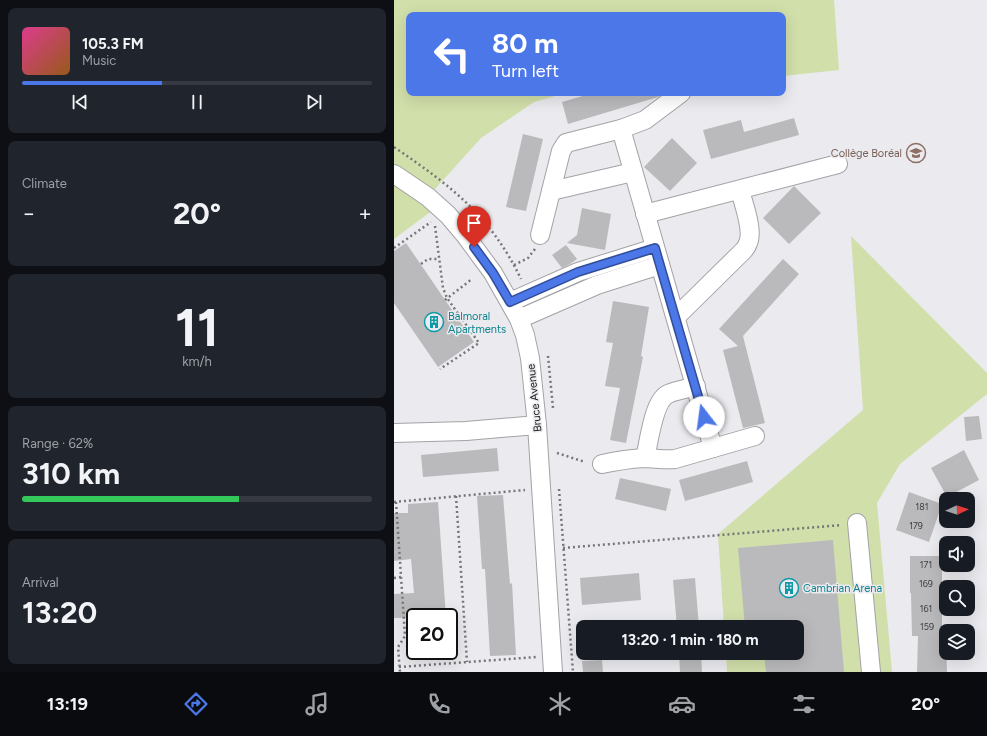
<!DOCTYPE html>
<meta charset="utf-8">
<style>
body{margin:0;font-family:Figtree,sans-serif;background:#20242c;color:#f1f3f6;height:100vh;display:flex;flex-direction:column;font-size:15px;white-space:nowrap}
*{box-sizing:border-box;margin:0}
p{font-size:13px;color:#9ea1a6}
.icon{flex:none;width:22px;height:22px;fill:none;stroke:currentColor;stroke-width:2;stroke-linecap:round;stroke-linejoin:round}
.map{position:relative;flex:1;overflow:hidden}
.drawer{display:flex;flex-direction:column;gap:8px;padding:8px;background:#0d0f14;width:394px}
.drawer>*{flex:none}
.banner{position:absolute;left:12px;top:12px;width:380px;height:84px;border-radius:8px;box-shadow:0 4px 16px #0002;background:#4b77e9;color:#fff;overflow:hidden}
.needle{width:26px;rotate:86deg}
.tools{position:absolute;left:545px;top:492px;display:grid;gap:8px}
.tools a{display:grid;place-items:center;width:36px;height:36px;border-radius:8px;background:#171b24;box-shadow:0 4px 16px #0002;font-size:20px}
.speed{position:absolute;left:12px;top:608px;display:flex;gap:8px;font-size:20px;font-weight:700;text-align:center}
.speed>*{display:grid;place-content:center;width:52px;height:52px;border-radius:50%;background:#171b24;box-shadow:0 4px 16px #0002;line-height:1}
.speed .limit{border:2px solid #111;border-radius:6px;background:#fff;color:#111}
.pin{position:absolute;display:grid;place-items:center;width:34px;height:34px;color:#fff;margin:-41px -17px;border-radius:50% 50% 50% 0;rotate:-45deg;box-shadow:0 0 4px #0007}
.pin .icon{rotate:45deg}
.me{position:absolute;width:44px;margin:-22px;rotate:345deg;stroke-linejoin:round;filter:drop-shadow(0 0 3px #0008)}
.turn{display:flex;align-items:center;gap:14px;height:84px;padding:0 20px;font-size:18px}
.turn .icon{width:52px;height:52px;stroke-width:2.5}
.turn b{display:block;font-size:28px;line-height:34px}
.big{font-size:30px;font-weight:700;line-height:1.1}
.drawer .card{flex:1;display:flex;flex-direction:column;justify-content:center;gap:6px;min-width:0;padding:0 14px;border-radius:8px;background:#20242c}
.drawer .dial{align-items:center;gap:0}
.dial b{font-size:52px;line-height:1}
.song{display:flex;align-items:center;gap:12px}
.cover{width:48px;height:48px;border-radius:6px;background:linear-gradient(135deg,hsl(330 70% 55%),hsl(30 70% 35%))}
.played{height:4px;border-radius:2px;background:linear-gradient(90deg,#4b77e9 40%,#363941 40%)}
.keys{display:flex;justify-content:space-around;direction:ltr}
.heat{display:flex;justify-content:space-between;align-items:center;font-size:22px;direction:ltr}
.charge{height:6px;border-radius:3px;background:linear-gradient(90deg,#34c759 62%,#363941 0)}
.trip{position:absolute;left:182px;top:620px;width:228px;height:40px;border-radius:8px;background:#171b24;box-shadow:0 4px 16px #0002;font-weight:700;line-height:40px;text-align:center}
.dock{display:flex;height:64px;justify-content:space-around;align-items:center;background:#090b0e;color:#9ea1a6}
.dock .icon{width:28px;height:28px}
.dock .current{color:#4b77e9}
.dock b{font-size:18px;color:#f1f3f6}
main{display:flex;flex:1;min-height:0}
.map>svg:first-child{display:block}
.green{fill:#d1dfaa}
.building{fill:#bababd}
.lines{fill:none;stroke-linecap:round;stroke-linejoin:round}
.minor-casing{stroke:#a3a3a6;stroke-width:20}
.path{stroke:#767678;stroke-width:2.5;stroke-dasharray:2 3;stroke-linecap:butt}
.minor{stroke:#fff;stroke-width:18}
.route-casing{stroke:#314d97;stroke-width:10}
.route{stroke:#4b77e9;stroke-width:7}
.labels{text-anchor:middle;stroke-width:3;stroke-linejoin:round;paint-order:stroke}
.number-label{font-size:9px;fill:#3e3e3f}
.education-label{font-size:11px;fill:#785e54;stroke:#ebebef;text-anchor:end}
.culture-label{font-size:11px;fill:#0d838f;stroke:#ebebef;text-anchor:start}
.street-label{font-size:11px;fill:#141415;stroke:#ebebef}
</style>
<main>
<section class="drawer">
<div class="card">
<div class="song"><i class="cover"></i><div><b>105.3 FM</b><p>Music</p></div></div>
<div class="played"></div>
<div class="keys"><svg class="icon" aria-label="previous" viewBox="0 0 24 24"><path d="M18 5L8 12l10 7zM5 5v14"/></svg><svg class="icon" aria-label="pause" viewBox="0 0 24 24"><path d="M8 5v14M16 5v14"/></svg><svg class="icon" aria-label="next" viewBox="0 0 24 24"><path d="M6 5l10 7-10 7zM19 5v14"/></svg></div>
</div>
<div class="card"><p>Climate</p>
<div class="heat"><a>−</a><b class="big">20°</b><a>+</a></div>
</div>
<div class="card dial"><b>11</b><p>km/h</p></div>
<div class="card"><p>Range · 62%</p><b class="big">310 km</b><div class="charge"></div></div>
<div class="card"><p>Arrival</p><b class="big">13:20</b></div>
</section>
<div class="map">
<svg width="593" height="672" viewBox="0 0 593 672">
<rect width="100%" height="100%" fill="#ebebef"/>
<g class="green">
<path d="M0,0H440L445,70L389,76V15H15V93H172L140,102L87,138L33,198L43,207L0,239Z"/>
<path d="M457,236L593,373V394L506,464L483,503L498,672H333L332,653H403V627H330L324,534L469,410Z"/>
</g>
<g class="building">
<path d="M199,93H267V95L264,97L174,124L168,102Z"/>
<path d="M400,118L405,135L317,159L309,130L347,120L350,132Z"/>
<path d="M129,134L149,139L132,211L112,207Z"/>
<path d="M278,138L303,163L276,191L250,167Z"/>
<path d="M400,186L427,213L395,244L369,218Z"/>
<path d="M188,208L217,214L211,250L173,243L183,235Z"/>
<path d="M12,243L80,342L44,367L0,303V251Z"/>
<path d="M172,245L183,259L176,264L168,268L158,255Z"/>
<path d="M389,259L405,274L349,336L371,423L349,428L329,350L344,346L325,329Z"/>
<path d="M219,301L255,307L247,356L249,357L232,443L216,440L226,388L211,386L219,343L212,342Z"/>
<path d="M585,416L588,439L572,441L570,417Z"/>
<path d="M103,448L105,471L29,477L27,455Z"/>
<path d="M570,450L585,480L553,497L537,468Z"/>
<path d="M353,461L359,482L291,501L285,480Z"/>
<path d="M226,478L277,489L272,511L221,499Z"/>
<path d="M515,492L548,504L535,542L502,530Z"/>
<path d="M109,495L116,584L118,583L122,655L96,656L91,569H88L83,496Z"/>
<path d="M44,502L52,617L0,618V594L20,593L17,559L0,561V513H14V504Z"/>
<path d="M439,540L450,672H372L370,653H403V627H351L344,548Z"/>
<path d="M516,556H548V641H552L553,672H523L524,636H518L517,593H516Z"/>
<path d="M245,573L247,600L188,605L186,578Z"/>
<path d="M301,578L305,627H283L279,580Z"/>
<path d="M285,653H307L308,672H286Z"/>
<path d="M208,660L209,672H189L188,661Z"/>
</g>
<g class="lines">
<g class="minor-casing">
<g id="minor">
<path d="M227,129L319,448"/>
<path d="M0,174L34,197L54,215L71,235L99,273L125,319L131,335L136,358L143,425L159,672"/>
<path d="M157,191L239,172"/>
<path d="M251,214L444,164"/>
<path d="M146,235L167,151L172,143L227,129L251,120L287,93"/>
<path d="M116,302L184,272L261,248"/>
<path d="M282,317L349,251C351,249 353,246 354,243C360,230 349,203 346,190"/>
<path d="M125,319L203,285L266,265"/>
<path d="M0,433L72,431L143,425"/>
<path d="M251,458C255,443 259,401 274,394C283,390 293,389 302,386"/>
<path d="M208,464C222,461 235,459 249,458C261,458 269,460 281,459L361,436"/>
<path d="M463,523L477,672"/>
</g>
</g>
<g class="path">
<path d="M0,147C57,186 96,215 127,279"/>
<path d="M41,226L49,288L53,298L85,343L46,369"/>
<path d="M0,248L37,222"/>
<path d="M27,264L34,259H45"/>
<path d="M120,265L134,258L141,249"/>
<path d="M51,300L78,279"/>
<path d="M154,356L159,408"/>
<path d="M163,453L191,462"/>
<path d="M165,489L179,672"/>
<path d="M62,496L73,662"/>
<path d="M0,502L131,490"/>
<path d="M2,502L11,636L4,647L6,672"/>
<path d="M169,548L448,525"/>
<path d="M0,578L7,577"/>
<path d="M5,667L143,657"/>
</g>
<use href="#minor" class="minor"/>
</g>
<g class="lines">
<g class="route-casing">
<path id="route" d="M80,247L99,273L116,302L184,272L261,248L310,417"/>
</g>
<use href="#route" class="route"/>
</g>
<defs>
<g id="university-ring" transform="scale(1)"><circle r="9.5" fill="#ebebef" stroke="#8d6e63" stroke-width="1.5"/><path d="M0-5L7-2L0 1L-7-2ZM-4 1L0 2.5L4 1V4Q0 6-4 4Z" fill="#8d6e63"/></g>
<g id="building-ring" transform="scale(1)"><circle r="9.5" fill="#ebebef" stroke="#0f9aa8" stroke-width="1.5"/><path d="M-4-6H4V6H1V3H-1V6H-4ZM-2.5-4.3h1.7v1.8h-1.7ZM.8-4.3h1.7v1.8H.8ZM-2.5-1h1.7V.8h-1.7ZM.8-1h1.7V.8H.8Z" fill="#0f9aa8"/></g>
</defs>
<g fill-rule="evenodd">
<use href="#university-ring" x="522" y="153"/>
<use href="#building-ring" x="40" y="322"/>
<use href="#building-ring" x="395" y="588"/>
</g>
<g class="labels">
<g class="number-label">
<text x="528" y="510">181</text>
<text x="522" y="529">179</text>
<text x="532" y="568">171</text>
<text x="532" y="587">169</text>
<text x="532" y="612">161</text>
<text x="533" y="630">159</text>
</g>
<g class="education-label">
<text x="508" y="157">Collège Boréal</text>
</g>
<g class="culture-label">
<text x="54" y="320">Balmoral<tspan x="54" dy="13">Apartments</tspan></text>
<text x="409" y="592">Cambrian Arena</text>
</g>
<g class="street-label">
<text transform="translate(140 398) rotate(-96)" y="4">Bruce Avenue</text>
</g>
</g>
</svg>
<div class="tools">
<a><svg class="needle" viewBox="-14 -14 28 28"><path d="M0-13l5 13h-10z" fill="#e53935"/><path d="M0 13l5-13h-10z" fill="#9ea1a6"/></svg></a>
<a><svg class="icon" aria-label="sound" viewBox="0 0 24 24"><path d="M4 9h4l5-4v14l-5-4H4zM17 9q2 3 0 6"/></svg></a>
<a><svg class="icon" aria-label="search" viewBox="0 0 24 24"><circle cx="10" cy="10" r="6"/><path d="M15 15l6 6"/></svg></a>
<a><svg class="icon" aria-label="layers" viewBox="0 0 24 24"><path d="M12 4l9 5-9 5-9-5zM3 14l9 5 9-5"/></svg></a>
</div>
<div class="speed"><div class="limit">20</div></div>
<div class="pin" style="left:80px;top:247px;background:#d93025"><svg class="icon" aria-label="arrive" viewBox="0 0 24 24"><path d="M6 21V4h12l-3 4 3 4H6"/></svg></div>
<svg class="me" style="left:310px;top:417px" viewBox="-20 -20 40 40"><circle r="19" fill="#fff"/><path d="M0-13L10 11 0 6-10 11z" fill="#4b77e9"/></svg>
<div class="trip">13:20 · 1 min · 180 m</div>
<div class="banner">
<div class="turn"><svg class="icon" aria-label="left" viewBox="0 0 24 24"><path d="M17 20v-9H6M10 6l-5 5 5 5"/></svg><div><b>80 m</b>Turn left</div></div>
</div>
</div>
</main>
<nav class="dock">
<b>13:19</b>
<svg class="icon current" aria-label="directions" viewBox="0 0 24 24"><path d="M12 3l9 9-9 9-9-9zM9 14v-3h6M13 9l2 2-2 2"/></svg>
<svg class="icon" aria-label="music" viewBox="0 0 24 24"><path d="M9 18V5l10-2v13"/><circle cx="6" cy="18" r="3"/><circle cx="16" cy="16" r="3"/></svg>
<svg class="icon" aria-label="phone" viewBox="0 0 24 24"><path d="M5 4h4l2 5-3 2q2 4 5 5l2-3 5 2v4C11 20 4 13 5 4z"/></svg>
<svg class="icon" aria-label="climate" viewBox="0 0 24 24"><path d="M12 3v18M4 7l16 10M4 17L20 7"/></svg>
<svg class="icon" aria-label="car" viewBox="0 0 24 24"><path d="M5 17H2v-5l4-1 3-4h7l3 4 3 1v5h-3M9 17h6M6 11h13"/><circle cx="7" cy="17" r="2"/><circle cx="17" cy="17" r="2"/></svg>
<svg class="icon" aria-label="filters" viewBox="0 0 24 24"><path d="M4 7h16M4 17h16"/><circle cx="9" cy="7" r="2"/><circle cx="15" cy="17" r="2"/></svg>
<b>20°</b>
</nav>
